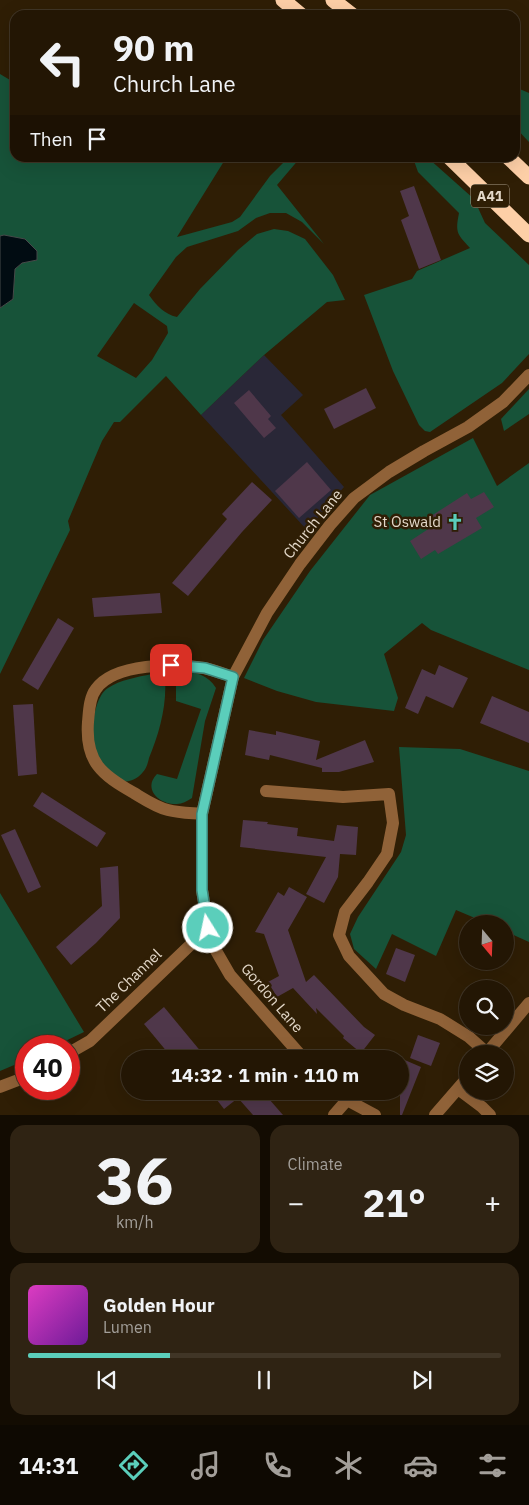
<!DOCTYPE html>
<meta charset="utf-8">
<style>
body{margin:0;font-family:"IBM Plex Sans",sans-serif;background:#2f2313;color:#f1f3f6;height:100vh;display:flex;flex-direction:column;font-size:19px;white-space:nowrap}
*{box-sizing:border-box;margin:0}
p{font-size:16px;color:#a39f9a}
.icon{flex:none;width:28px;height:28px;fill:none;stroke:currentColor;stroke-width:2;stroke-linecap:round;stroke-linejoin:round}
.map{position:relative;height:1115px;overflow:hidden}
.side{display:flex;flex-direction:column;gap:10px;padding:10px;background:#130c02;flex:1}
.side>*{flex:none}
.guide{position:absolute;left:10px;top:10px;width:510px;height:152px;border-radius:15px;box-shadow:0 5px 20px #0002,0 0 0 1px #403526;background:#231604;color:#f1f3f6;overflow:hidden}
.needle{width:32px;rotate:161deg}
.buttons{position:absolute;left:459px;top:915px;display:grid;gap:10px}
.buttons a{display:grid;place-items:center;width:55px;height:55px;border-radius:50%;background:#231604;box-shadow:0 5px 20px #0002,0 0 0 1px #403526;font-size:25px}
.speed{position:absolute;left:15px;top:1035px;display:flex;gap:10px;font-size:25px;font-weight:700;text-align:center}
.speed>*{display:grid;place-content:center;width:65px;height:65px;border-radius:50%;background:#231604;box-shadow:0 5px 20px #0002,0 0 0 1px #403526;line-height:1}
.speed .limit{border:8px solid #d22;background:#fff;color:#111}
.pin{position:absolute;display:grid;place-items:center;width:42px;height:42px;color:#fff;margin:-21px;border-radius:10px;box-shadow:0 2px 8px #0006}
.me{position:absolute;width:55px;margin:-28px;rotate:350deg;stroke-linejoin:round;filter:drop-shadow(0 0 4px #0008)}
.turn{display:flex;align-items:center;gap:18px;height:105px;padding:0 20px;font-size:22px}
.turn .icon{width:65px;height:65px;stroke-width:2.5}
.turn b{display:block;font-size:35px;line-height:42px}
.then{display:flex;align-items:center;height:48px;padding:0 20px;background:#0003;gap:10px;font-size:19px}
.big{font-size:38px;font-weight:800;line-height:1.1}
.side .card{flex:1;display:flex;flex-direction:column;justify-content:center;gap:8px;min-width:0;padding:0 18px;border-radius:15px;background:#2f2313}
.side .dial{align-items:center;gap:0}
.dial b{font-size:65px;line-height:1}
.song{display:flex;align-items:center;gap:15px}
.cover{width:60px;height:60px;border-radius:8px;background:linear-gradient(135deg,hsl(310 70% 55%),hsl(280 70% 35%))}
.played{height:5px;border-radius:2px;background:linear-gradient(90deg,#5bcebb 30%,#403526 30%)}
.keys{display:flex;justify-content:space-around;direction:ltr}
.heat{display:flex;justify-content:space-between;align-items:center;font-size:28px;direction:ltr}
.side .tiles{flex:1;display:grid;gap:10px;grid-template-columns:1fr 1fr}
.card:last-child{grid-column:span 2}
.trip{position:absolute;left:121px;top:1050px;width:288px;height:50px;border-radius:25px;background:#231604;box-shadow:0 5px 20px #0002,0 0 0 1px #403526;font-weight:800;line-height:50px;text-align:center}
.tabs{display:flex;height:80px;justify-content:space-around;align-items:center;background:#0e0902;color:#a39f9a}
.tabs .icon{width:35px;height:35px}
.tabs .selected{color:#5bcebb}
.tabs b{font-size:22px;color:#f1f3f6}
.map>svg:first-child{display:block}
.education{fill:#292737}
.green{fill:#175339;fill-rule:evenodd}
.water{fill:#010c12;stroke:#454949}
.building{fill:#4f374a}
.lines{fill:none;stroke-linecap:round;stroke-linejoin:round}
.minor{stroke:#906238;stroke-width:12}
.highway{stroke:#fdcfa7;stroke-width:15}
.route-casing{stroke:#3b867a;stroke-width:12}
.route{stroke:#5bcebb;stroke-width:9}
.labels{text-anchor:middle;stroke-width:5;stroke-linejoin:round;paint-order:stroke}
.shield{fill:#2f1e05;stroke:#ada08e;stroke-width:1}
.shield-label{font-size:14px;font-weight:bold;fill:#e3d8c9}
.poi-label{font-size:15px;fill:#e3d8c9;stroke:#2f1e05;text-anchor:end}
.street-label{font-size:15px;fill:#e3d8c9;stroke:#2f1e05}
</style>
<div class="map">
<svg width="529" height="1115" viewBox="0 0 529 1115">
<rect width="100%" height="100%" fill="#2f1e05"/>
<path class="education" d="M264,355L303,395L281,415L344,487L307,530L201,415Z"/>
<g class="green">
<path d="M0,74L15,83V158H226L177,237L232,222L240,217L270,176L288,158H300L277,185L324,244L302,222L286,213H270L256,218L238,231L187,247L176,257L149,295C157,306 164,314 177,317L200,289L238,250L257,234L274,229L288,231L305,239L333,275L345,300L327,302L264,355L201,415L166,376L120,422H114L102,441L68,521L70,530L0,674V308L13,299L15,269L22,263L36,260L37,251L25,239L0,236ZM134,303L167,326L168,333L152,360L136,378L97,356Z"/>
<path d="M515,87L529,93V142L515,127Z"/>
<path d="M413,158H428L474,199L485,223L529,265V354L502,383L430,432L425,431L419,425L393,371L364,295L412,279L417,271L470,248C457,234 455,233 459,213L418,172Z"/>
<path d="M529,389V414L504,431L501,419Z"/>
<path d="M473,438L497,486L529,463V670L431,630L422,623L384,654L398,698L394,711L316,702L277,691L244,678L263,640L310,571L370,495Z"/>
<path d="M182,671C196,672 208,675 216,688L205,721L192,798C187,801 182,804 177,804C160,805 142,789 157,774L177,779L201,709L176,701V680Z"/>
<path d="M152,674L161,676L165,679C167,706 159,734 149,758C148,763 146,769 143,772C137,779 132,781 123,782C114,775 104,768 98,757C89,742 92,698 108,688C120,680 137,677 152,674Z"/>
<path d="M399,747L460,749L529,771V942L505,931V924H489L456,910L436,956L392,934L376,969L354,949L350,934L358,917L401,852L406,835Z"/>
<path d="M0,893L84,1032L55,1046H26V1060L0,1071Z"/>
</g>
<path class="water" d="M4,235L25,239L37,251V260L22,263L15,269L13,299L0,308V236Z"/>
<g class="building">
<path d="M414,186L441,260L419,269L401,220L409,216L400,191Z"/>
<path d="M366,388L376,408L334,429L324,409Z"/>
<path d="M249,390L271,416L268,419L276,428L264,438L234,403Z"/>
<path d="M307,462L331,490L299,518L275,491Z"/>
<path d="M252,482L272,500L242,532L188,596L172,583L227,519L222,514Z"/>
<path d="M484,492L494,507L476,518L482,528L438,554L435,550L421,559L410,541L433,526L428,518L467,493L471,499Z"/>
<path d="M160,593L162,613L94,617L92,598Z"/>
<path d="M58,618L74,628L38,690L22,680Z"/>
<path d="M439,665L468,678L453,708L426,696L418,714L405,708L422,669L435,675Z"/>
<path d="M492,696L529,712V743L480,723Z"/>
<path d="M33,704L37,774L18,776L13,705Z"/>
<path d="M249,730L276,735V731L320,741L316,760L365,740L374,762L339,772H322V768L270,755L269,760L245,755Z"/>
<path d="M42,792L106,833L97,847L33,806Z"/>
<path d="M243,820L268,822L267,824L298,828L297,836L334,841L337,825L358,827L356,855L340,854L338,877L324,903L306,894L326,857L240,847Z"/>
<path d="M15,829L41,887L28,893L1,835Z"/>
<path d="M118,866L120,918L96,943L71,965L56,947L102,906L100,868Z"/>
<path d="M289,887L307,897L288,930L306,982L314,975L364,1027L375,1035L361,1053L343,1038L344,1036L316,1008L317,1014L293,988L277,997L268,982L279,976L264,934L255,932L278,892L284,896Z"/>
<path d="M396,948L415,955L405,982L386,974Z"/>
<path d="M164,1007L207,1059H173L144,1024Z"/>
<path d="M418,1035L440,1043L431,1066L410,1058Z"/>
<path d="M400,1058L421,1067L402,1115H400Z"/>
<path d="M210,1091H262L283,1115H253L238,1098L224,1109Z"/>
</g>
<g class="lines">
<g class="minor">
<path d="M266,791L343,797L389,794L393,823L387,854L368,882L345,912L339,935L349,956L384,994L404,1005L440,1019L469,1037L487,1053"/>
<path d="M202,814C191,813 179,813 168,810C156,807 144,799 134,793C102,775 85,762 88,722C89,712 89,698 96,689C114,663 176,663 204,668C214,670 224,674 233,677"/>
<path d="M69,1053L90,1041L208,928"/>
<path d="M486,1054L529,1003"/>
<path d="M304,1059L230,975L215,949L208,928L202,890V814L233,677L267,613L300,564L330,525L354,498L389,472L424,451L468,427L503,402L529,375"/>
<path d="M0,1087L26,1077"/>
<path d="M458,1089L482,1107L490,1115"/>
<path d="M338,1091L347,1100L375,1115"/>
<path d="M334,1115L347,1100"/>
<path d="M435,1115L468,1077"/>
</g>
<g class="highway">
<path d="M283,0L301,15"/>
<path d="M333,0L352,15"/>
<path d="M450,158L529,235"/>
<path d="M509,158L529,177"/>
</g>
</g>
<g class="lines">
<g class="route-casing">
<path id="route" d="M171,665L205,668L233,677L202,814V890L208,928"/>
</g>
<use href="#route" class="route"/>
</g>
<defs>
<g id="church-bare" transform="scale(1.35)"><path d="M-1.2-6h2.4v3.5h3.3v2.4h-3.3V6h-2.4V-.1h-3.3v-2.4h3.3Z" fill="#5bcebb" stroke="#2f1e05" stroke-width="2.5" paint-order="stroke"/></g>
</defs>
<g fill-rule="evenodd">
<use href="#church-bare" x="455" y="522"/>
</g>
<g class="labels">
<rect class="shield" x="471" y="184.5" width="38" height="23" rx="4"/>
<g class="shield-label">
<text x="490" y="201">A41</text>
</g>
<g class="poi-label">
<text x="441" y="527">St Oswald</text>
</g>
<g class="street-label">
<text transform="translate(313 524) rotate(-51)" y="5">Church Lane</text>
<text transform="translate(129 981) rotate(-44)" y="5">The Channel</text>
<text transform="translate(272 998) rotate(49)" y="5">Gordon Lane</text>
</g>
</g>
</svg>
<div class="buttons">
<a><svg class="needle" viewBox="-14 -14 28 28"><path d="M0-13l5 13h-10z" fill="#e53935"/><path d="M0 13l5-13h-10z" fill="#a39f9a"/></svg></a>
<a><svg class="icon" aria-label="search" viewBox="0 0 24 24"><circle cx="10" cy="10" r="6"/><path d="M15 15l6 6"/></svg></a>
<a><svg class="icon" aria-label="layers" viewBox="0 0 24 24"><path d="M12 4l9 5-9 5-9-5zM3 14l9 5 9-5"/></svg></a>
</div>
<div class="speed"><div class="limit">40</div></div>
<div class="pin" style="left:171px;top:665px;background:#d93025"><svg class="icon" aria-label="arrive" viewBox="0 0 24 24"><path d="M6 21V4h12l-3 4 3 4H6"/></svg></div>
<svg class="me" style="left:208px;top:928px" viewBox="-20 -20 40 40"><circle r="17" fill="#5bcebb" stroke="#fff" stroke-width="3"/><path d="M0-11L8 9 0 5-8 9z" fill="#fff"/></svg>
<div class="trip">14:32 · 1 min · 110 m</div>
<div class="guide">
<div class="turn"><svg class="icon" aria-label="left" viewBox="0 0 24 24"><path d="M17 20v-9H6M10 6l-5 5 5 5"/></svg><div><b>90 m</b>Church Lane</div></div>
<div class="then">Then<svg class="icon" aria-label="arrive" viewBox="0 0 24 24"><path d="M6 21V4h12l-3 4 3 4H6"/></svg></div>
</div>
</div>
<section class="side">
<div class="tiles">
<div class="card dial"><b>36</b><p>km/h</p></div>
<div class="card"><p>Climate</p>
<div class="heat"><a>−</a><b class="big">21°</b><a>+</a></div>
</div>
<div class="card">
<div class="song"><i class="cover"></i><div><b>Golden Hour</b><p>Lumen</p></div></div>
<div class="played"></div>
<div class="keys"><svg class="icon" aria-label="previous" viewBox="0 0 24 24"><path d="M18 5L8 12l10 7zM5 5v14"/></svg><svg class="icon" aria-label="pause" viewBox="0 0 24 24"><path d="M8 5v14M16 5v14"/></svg><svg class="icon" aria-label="next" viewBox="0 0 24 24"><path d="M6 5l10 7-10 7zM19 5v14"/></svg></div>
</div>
</div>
</section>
<nav class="tabs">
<b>14:31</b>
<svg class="icon selected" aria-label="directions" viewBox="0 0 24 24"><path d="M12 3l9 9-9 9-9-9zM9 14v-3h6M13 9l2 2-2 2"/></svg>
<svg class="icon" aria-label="music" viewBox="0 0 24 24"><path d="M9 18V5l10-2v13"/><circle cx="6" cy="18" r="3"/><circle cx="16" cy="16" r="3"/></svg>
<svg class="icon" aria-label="phone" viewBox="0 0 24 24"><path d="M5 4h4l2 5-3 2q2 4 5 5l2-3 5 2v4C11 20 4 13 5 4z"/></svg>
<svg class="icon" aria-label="climate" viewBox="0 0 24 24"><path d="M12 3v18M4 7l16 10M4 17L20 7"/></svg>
<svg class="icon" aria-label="car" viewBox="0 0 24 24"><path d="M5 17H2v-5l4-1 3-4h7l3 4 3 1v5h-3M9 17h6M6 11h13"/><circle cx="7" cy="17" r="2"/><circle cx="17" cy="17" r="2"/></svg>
<svg class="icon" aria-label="filters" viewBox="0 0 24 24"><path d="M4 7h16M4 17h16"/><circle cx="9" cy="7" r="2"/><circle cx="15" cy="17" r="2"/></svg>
</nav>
